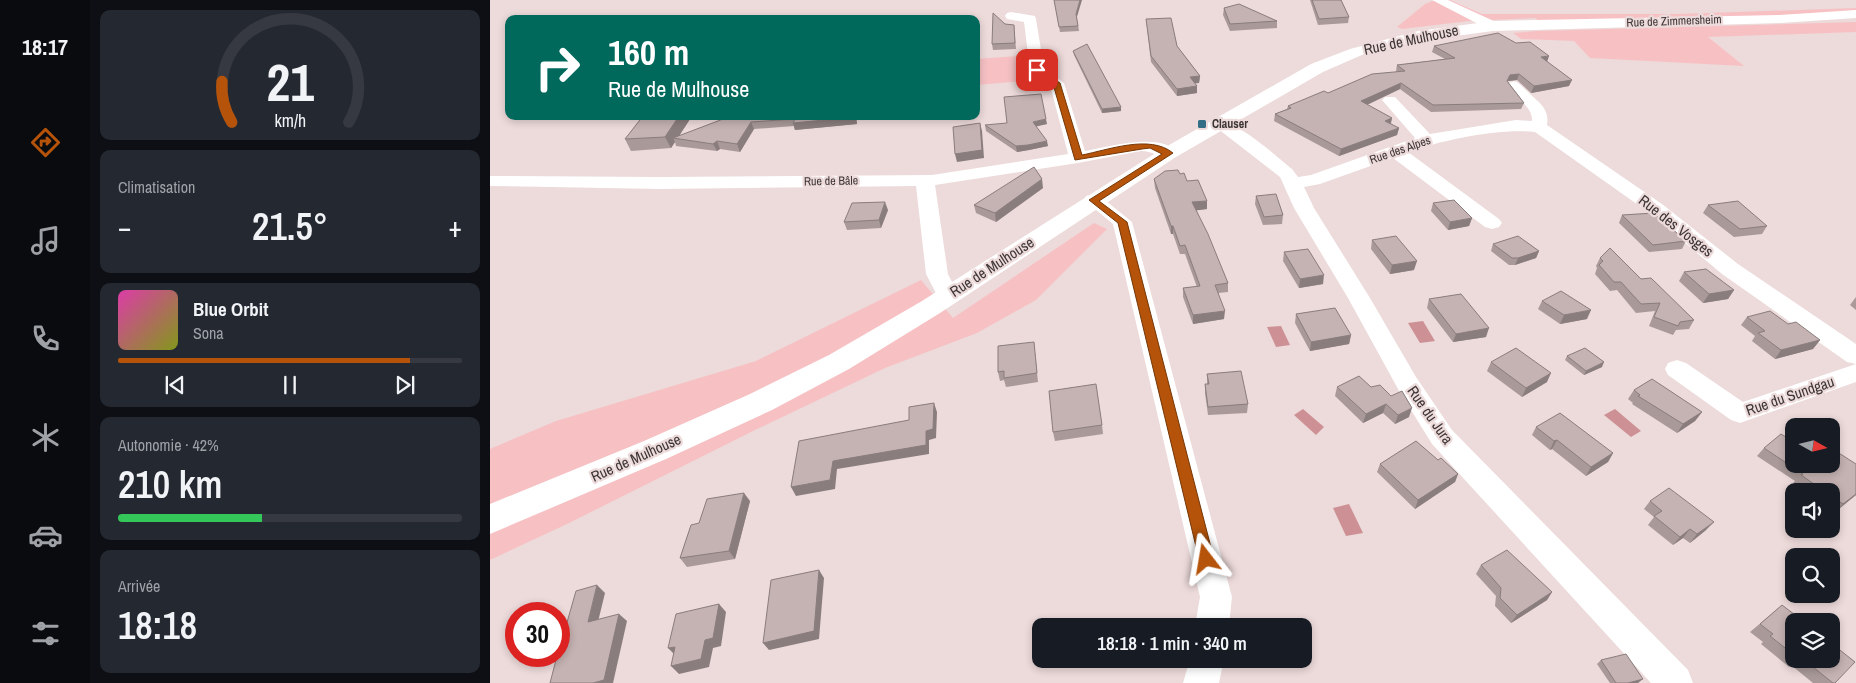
<!DOCTYPE html>
<html lang="fr">
<meta charset="utf-8">
<style>
body{margin:0;font-family:"Archivo Narrow",sans-serif;background:#242831;color:#f1f3f6;height:100vh;display:flex;flex-direction:column;font-size:19px;white-space:nowrap}
*{box-sizing:border-box;margin:0}
p{font-size:16px;color:#9ea1a6}
.icon{flex:none;width:28px;height:28px;fill:none;stroke:currentColor;stroke-width:2;stroke-linecap:round;stroke-linejoin:round}
.map{position:relative;flex:1;overflow:hidden}
.side{display:flex;flex-direction:column;gap:10px;padding:10px;background:#0d0f14;width:400px}
.side>*{flex:none}
.guide{position:absolute;left:15px;top:15px;width:475px;height:105px;border-radius:10px;box-shadow:0 2px 8px #0003;background:#00695c;color:#fff;overflow:hidden}
.needle{width:32px;rotate:98deg}
.fabs{position:absolute;left:1295px;top:418px;display:grid;gap:10px}
.fabs a{display:grid;place-items:center;width:55px;height:55px;border-radius:10px;background:#171b24;box-shadow:0 2px 8px #0003;font-size:25px}
.speed{position:absolute;left:15px;top:602px;display:flex;gap:10px;font-size:25px;font-weight:700;text-align:center}
.speed>*{display:grid;place-content:center;width:65px;height:65px;border-radius:50%;background:#171b24;box-shadow:0 2px 8px #0003;line-height:1}
.speed .limit{border:8px solid #d22;background:#fff;color:#111}
.pin{position:absolute;display:grid;place-items:center;width:42px;height:42px;color:#fff;margin:-21px;border-radius:10px;box-shadow:0 2px 8px #0006}
.me{position:absolute;width:55px;margin:-28px;rotate:346deg;stroke-linejoin:round;filter:drop-shadow(0 0 4px #0008)}
.turn{display:flex;align-items:center;gap:18px;height:105px;padding:0 20px;font-size:22px}
.turn .icon{width:65px;height:65px;stroke-width:2.5}
.turn b{display:block;font-size:35px;line-height:42px}
.big{font-size:38px;font-weight:600;line-height:1.1}
.side .card{flex:1;display:flex;flex-direction:column;justify-content:center;gap:8px;min-width:0;padding:0 18px;border-radius:10px;background:#242831}
.side .dial{align-items:center;gap:0}
.dial svg{height:130px;overflow:visible;fill:none;stroke:#363941;stroke-width:7;stroke-linecap:round;text-anchor:middle}
.dial text{fill:#f1f3f6;stroke:none}
.song{display:flex;align-items:center;gap:15px}
.cover{width:60px;height:60px;border-radius:8px;background:linear-gradient(135deg,hsl(320 70% 55%),hsl(70 70% 35%))}
.played{height:5px;border-radius:2px;background:linear-gradient(90deg,#b45309 85%,#363941 85%)}
.keys{display:flex;justify-content:space-around;direction:ltr}
.heat{display:flex;justify-content:space-between;align-items:center;font-size:28px;direction:ltr}
.charge{height:8px;border-radius:4px;background:linear-gradient(90deg,#34c759 42%,#363941 0)}
.trip{position:absolute;left:542px;top:618px;width:280px;height:50px;border-radius:10px;background:#171b24;box-shadow:0 2px 8px #0003;font-weight:600;line-height:50px;text-align:center}
main{display:flex;flex:1;min-height:0}
.tabs{display:flex;flex-direction:column;width:90px;justify-content:space-around;align-items:center;background:#090b0e;color:#9ea1a6}
.tabs .icon{width:35px;height:35px}
.tabs .on{color:#b45309}
.tabs b{font-size:22px;color:#f1f3f6}
.map>svg:first-child{display:block}
.green{fill:#f7c1c4}
.water{fill:#cd9195}
.lines{fill:none;stroke-linecap:round;stroke-linejoin:round}
.minor{fill:#fff;fill-rule:evenodd}
.secondary{fill:#fff;fill-rule:evenodd}
.wall{fill:#a99999}
.shaded-wall{fill:#8a7d7d}
.building{fill:#c5b2b2;stroke:#8a7d7d}
.route{fill:#b45309;stroke:#753606}
.poi-dot{fill:#326f86;stroke:#eddada;stroke-width:2}
.labels{text-anchor:middle;stroke-width:4.5;stroke-linejoin:round;paint-order:stroke}
.far-street-label{font-size:12px;fill:#3c3535;stroke:#eddada}
.far-poi-label{font-size:12px;font-weight:bold;fill:#3c3535;stroke:#eddada;text-anchor:start}
.street-label{font-size:15px;fill:#3c3535;stroke:#eddada}
</style>
<main>
<nav class="tabs">
<b>18:17</b>
<svg class="icon on" aria-label="directions" viewBox="0 0 24 24"><path d="M12 3l9 9-9 9-9-9zM9 14v-3h6M13 9l2 2-2 2"/></svg>
<svg class="icon" aria-label="music" viewBox="0 0 24 24"><path d="M9 18V5l10-2v13"/><circle cx="6" cy="18" r="3"/><circle cx="16" cy="16" r="3"/></svg>
<svg class="icon" aria-label="phone" viewBox="0 0 24 24"><path d="M5 4h4l2 5-3 2q2 4 5 5l2-3 5 2v4C11 20 4 13 5 4z"/></svg>
<svg class="icon" aria-label="climate" viewBox="0 0 24 24"><path d="M12 3v18M4 7l16 10M4 17L20 7"/></svg>
<svg class="icon" aria-label="car" viewBox="0 0 24 24"><path d="M5 17H2v-5l4-1 3-4h7l3 4 3 1v5h-3M9 17h6M6 11h13"/><circle cx="7" cy="17" r="2"/><circle cx="17" cy="17" r="2"/></svg>
<svg class="icon" aria-label="filters" viewBox="0 0 24 24"><path d="M4 7h16M4 17h16"/><circle cx="9" cy="7" r="2"/><circle cx="15" cy="17" r="2"/></svg>
</nav>
<section class="side">
<div class="card dial"><svg viewBox="0 0 100 80">
<path d="M14 69A42 42 0 1 1 86 69"/>
<path d="M14 69A42 42 0 0 1 8 44" stroke="#b45309"/>
<text x="50" y="56" font-size="32" font-weight="700">21</text>
<text x="50" y="72" font-size="11">km/h</text>
</svg></div>
<div class="card"><p>Climatisation</p>
<div class="heat"><a>−</a><b class="big">21.5°</b><a>+</a></div>
</div>
<div class="card">
<div class="song"><i class="cover"></i><div><b>Blue Orbit</b><p>Sona</p></div></div>
<div class="played"></div>
<div class="keys"><svg class="icon" aria-label="previous" viewBox="0 0 24 24"><path d="M18 5L8 12l10 7zM5 5v14"/></svg><svg class="icon" aria-label="pause" viewBox="0 0 24 24"><path d="M8 5v14M16 5v14"/></svg><svg class="icon" aria-label="next" viewBox="0 0 24 24"><path d="M6 5l10 7-10 7zM19 5v14"/></svg></div>
</div>
<div class="card"><p>Autonomie · 42%</p><b class="big">210 km</b><div class="charge"></div></div>
<div class="card"><p>Arrivée</p><b class="big">18:18</b></div>
</section>
<div class="map">
<svg width="1366" height="683" viewBox="0 0 1366 683">
<rect width="100%" height="100%" fill="#eddada"/>
<g class="green">
<path d="M945,0H960L992,14H1189L1366,8V11L1257,17L1048,21L1046,18L979,21L912,29L907,27L935,4Z"/>
<path d="M1366,22V32L1218,37L1254,66L1100,58L1084,41L1031,39L1023,33L1047,31Z"/>
<path d="M529,56L535,81L486,85V59Z"/>
<path d="M604,223L617,229L546,300L487,333L395,368L265,430L77,524L0,560V449L66,421L266,361L431,280L463,318Z"/>
</g>
<g class="water">
<path d="M933,321L945,341L930,343L918,323Z"/>
<path d="M791,326L800,345L786,347L777,327Z"/>
<path d="M813,409L834,427L826,435L804,415Z"/>
<path d="M1125,409L1151,431L1141,437L1114,415Z"/>
<path d="M859,504L873,533L856,536L843,508Z"/>
</g>
<g class="lines">
<g class="minor">
<path d="M942,0H958L1008,23L1010,26L1003,30L998,29Z"/>
<path d="M521,12L545,16L546,19L554,68L574,83L595,151C617,147 672,131 688,153L685,157C673,160 663,151 651,151L588,163L445,185L458,274L469,296L466,301L458,303L450,301L436,274L426,186L170,189L0,186V176L170,177L442,175L578,154L560,85L540,70L534,22L517,19L515,16L517,13Z"/>
<path d="M1024,81C1030,83 1032,87 1037,91C1048,102 1060,108 1057,125L1172,204L1248,264L1366,344V382L1250,423L1241,420L1178,375L1175,369L1178,363L1187,360L1196,363L1253,402L1366,364L1357,362L1232,274L1158,212L1045,132C1010,128 952,140 918,152L1009,219L1012,223L1009,227L1002,229L995,227L903,158L830,184L814,187L824,208L880,298L926,377L962,430L1198,670L1203,683H1161L942,444L908,389L858,298L804,208L790,177L723,125L725,122C744,117 787,157 802,169L808,177L821,175L925,138L892,100L895,97H905L940,134L1026,120L1042,121C1043,106 1025,98 1016,86L1019,83Z"/>
<path d="M603,194L610,196L642,222L742,597L739,626H705L710,597L623,224L594,200L596,196Z"/>
<path d="M700,659H734L729,683H693Z"/>
</g>
<path class="secondary" d="M1366,10V18L1290,23L1003,31L929,41L872,55L833,72L686,157L450,313L359,369L282,410L176,459L0,534V504L154,441L260,394L339,355L432,301L672,149L821,64L860,49L928,31L1003,21L1290,15Z"/>
</g>
<g class="wall">
<path d="M564,0L587,18L589,31L570,32Z"/>
<path d="M820,0H851L859,17L858,23L828,25Z"/>
<path d="M734,8L787,21V28L740,31L733,15Z"/>
<path d="M656,19L687,46L710,76L709,83H705L707,86V93L687,96L661,62Z"/>
<path d="M515,24L524,25L526,49L503,50L502,44Z"/>
<path d="M944,46L1057,62L1079,86L1041,93L1027,80L1018,81V82L1034,103L1031,109L941,112L910,89L877,105L902,118L901,124L909,128L907,135L849,156L784,121L785,114L797,109L798,106L838,93L907,72L906,71L907,65L955,59L942,52Z"/>
<path d="M583,51L631,107V111L612,113L584,55Z"/>
<path d="M153,116H202L189,136L241,116H366L367,124L305,130L304,126L264,129L250,152L230,149L227,151L186,146L185,142L181,148L141,151L135,139Z"/>
<path d="M557,124L546,126L558,146L539,150L527,152L496,131L495,125Z"/>
<path d="M690,174L717,201V209L706,210L738,283V292L728,293L734,319L703,324L693,297V288L707,287L695,254H690L683,234H681L665,188L664,179Z"/>
<path d="M553,188L506,222L486,213L484,205Z"/>
<path d="M766,196L793,215L792,224L773,225L765,204Z"/>
<path d="M943,203L982,218L979,226L958,230L941,211Z"/>
<path d="M1218,205L1277,226L1272,234L1244,237L1213,213Z"/>
<path d="M398,210L391,228L357,230L354,222Z"/>
<path d="M1132,215L1196,241L1192,249L1159,252L1129,223Z"/>
<path d="M882,240L924,270L900,274L881,249Z"/>
<path d="M1003,244L1049,251L1046,258L1025,265H1019L1001,251Z"/>
<path d="M794,252L833,284L809,288L793,261Z"/>
<path d="M1110,258L1151,279L1204,320L1199,329L1186,330L1183,335L1159,326L1165,311L1146,313L1127,290L1120,291L1105,274L1107,268L1106,266Z"/>
<path d="M1194,272L1244,290L1238,299L1213,303L1189,281Z"/>
<path d="M1366,297V310L1360,305Z"/>
<path d="M939,299L996,337L963,342L937,308Z"/>
<path d="M1052,301L1097,319L1070,324L1048,309Z"/>
<path d="M806,314L861,335L859,344L820,351L805,323Z"/>
<path d="M1257,317L1298,324L1330,340L1323,349L1285,359L1262,341L1265,336L1251,325Z"/>
<path d="M544,342L548,382L516,387L514,380L510,381L508,372Z"/>
<path d="M1077,356L1112,367L1094,375L1075,360Z"/>
<path d="M1001,362L1057,382L1032,397L997,371Z"/>
<path d="M717,374L758,404L757,413L718,415L715,393V384H717Z"/>
<path d="M847,387H881L919,417L905,424L893,413L873,423L845,396Z"/>
<path d="M1144,390L1212,412L1205,421L1187,433L1142,404L1143,403L1138,399Z"/>
<path d="M612,425L613,434L565,441L563,432Z"/>
<path d="M1046,427L1123,453L1118,462L1096,476L1062,449L1060,450L1042,435Z"/>
<path d="M1274,448L1304,464L1366,495L1345,512L1341,509V491H1315L1303,483L1305,481L1267,456Z"/>
<path d="M948,460L968,474L965,482L925,509L887,472L890,464Z"/>
<path d="M260,501L245,559L197,567L190,558L209,523Z"/>
<path d="M1160,501L1216,530L1200,543L1193,538L1183,545L1158,525L1164,517L1154,509Z"/>
<path d="M991,565L1062,592L1057,600L1021,623L1005,606L1006,596L986,574Z"/>
<path d="M1292,605L1304,621V659H1341L1345,683H1323L1301,665L1299,667L1271,644L1273,642L1260,632Z"/>
<path d="M1111,660L1149,683H1120L1107,664Z"/>
</g>
<g class="shaded-wall">
<path d="M590,0H592L586,20V14Z"/>
<path d="M1059,56L1057,62L1051,57Z"/>
<path d="M1029,74L1027,80L1018,81L1015,87L1017,81L1020,75Z"/>
<path d="M710,76L709,83L700,84V77Z"/>
<path d="M1082,80L1079,86L1041,93L1044,86Z"/>
<path d="M911,83L910,89L870,108L871,101Z"/>
<path d="M707,86V93L687,96V89Z"/>
<path d="M631,107V111L612,113V109Z"/>
<path d="M189,116H202L187,139L183,138L185,142L181,148L175,137Z"/>
<path d="M366,116L367,124L305,130L303,123Z"/>
<path d="M902,118L900,125L895,121Z"/>
<path d="M556,119L557,124L544,127L543,122Z"/>
<path d="M261,122L264,129L250,152L247,144Z"/>
<path d="M490,123L492,131L494,158L467,162L465,154Z"/>
<path d="M909,128L907,135L849,156L851,149Z"/>
<path d="M227,141L230,149L227,151L223,144Z"/>
<path d="M557,141L558,146L539,150L527,152L526,146Z"/>
<path d="M552,179L553,188L506,222L505,213Z"/>
<path d="M717,201V209L702,211V202Z"/>
<path d="M395,202L398,210L391,228L389,220Z"/>
<path d="M982,218L979,226L958,230L960,222Z"/>
<rect x="681" y="226" width="2" height="8"/>
<path d="M1049,251L1046,258L1025,265L1028,258Z"/>
<path d="M927,261L924,270L900,274L902,265Z"/>
<path d="M834,275L833,284L809,288L810,279Z"/>
<path d="M1244,290L1238,299L1213,303L1219,294Z"/>
<path d="M1101,310L1097,319L1070,324L1074,315Z"/>
<path d="M735,311L734,319L703,324V315Z"/>
<path d="M999,328L996,337L963,342L966,334Z"/>
<path d="M861,335L859,344L820,351L821,342Z"/>
<path d="M1330,340L1323,349L1285,359L1291,350Z"/>
<path d="M1114,362L1112,367L1094,375L1096,371Z"/>
<path d="M1061,373L1057,382L1032,397L1036,388Z"/>
<path d="M444,403L447,412L446,438L439,440V454L347,469L345,489L306,496L301,487L343,461L436,431Z"/>
<path d="M896,404L893,413L873,423L876,414Z"/>
<path d="M922,408L919,417L905,424L908,415Z"/>
<path d="M1212,412L1205,421L1187,433L1193,424Z"/>
<path d="M1067,440L1062,449L1060,450L1064,441Z"/>
<path d="M1123,453L1118,462L1096,476L1101,467Z"/>
<path d="M968,474L965,482L925,509L928,500Z"/>
<path d="M254,493L260,501L245,559L239,551Z"/>
<path d="M1366,494V495L1345,512L1353,504Z"/>
<path d="M1224,522L1216,530L1200,543L1207,534Z"/>
<path d="M1200,529L1193,538L1183,545L1190,537Z"/>
<path d="M329,570L334,578L329,639L279,650L273,643Z"/>
<path d="M107,585L115,593L106,630L98,622Z"/>
<path d="M1062,592L1057,600L1021,623L1027,615Z"/>
<path d="M229,604L236,612L231,646L223,648L219,667L189,674L181,666L215,640Z"/>
<path d="M129,614L137,621L123,683H103Z"/>
<path d="M185,647L186,656L178,648Z"/>
<path d="M1153,679L1148,683H1138Z"/>
</g>
<g class="building">
<path d="M564,0H590L586,14L588,26L569,27Z"/>
<path d="M822,0H851L859,17L829,19Z"/>
<path d="M749,4L787,21L740,24L734,8Z"/>
<path d="M503,13L515,24L524,25L525,43L502,44Z"/>
<path d="M681,18L687,46L710,76L700,77L707,86L687,89L661,56L656,19Z"/>
<path d="M1008,33L1026,43L1040,42L1059,56L1051,57L1082,80L1044,86L1029,74L1020,75L1017,81L1034,103L943,105L911,83L871,101L902,118L895,121L909,128L851,149L785,114L801,108L798,106L834,91L838,93L882,74L915,71L907,65L965,58L944,46Z"/>
<path d="M597,44L631,107L612,109L583,51Z"/>
<path d="M551,94L556,119L543,122L557,141L538,145L526,146L495,125L517,123L514,97Z"/>
<path d="M153,116H189L175,137L135,139Z"/>
<path d="M241,116H365V117L303,123L305,119L261,122L247,144L227,141L223,144L183,138Z"/>
<path d="M490,123L492,150L465,154L463,127Z"/>
<path d="M544,167L552,179L505,213L484,205Z"/>
<path d="M688,170L690,174L694,173L697,181L708,180L717,201L702,202L718,234L738,283L725,285L735,311L703,315L693,288L710,286L695,245L690,246L683,226H681L664,179L675,171Z"/>
<path d="M786,194L793,215L774,217L766,196Z"/>
<path d="M964,200L982,218L960,222L943,203Z"/>
<path d="M1248,201L1277,226L1250,229L1218,205Z"/>
<path d="M395,202L389,220L354,222L362,203Z"/>
<path d="M1164,213L1196,241L1163,245L1132,215Z"/>
<path d="M906,236L927,261L902,265L882,240Z"/>
<path d="M1028,236L1049,251L1028,258H1022L1003,244Z"/>
<path d="M1120,248L1151,279L1161,278L1204,320L1190,322L1188,326L1164,317L1170,303L1151,304L1131,282H1124L1109,265L1113,261L1110,258Z"/>
<path d="M818,249L834,275L810,279L794,252Z"/>
<path d="M1216,269L1244,290L1219,294L1194,272Z"/>
<path d="M1071,291L1101,310L1074,315L1052,301Z"/>
<path d="M971,294L999,328L966,334L939,299Z"/>
<path d="M845,308L861,335L821,342L806,314Z"/>
<path d="M1280,311L1298,324L1306,322L1330,340L1291,350L1268,333L1275,331L1257,317Z"/>
<path d="M544,342L547,373L514,378V371L508,372V346Z"/>
<path d="M1026,348L1061,373L1036,388L1001,362Z"/>
<path d="M1095,348L1114,362L1096,371L1077,356Z"/>
<path d="M751,371L758,404L718,407L715,384H719L717,374Z"/>
<path d="M869,376L881,387L890,385L901,396L912,391L922,408L908,415L896,404L876,414L847,387Z"/>
<path d="M1162,379L1212,412L1193,424L1148,396L1150,395L1144,390Z"/>
<path d="M606,384L612,425L563,432L559,391Z"/>
<path d="M444,403L443,429L436,431V445L343,461L340,480L301,487L309,441L419,420V407Z"/>
<path d="M1070,413L1123,453L1101,467L1067,440L1064,441L1046,427Z"/>
<path d="M1291,434L1304,442V464H1341V448L1366,464V494L1353,504L1341,496V491H1334L1311,475L1313,474L1274,448Z"/>
<path d="M926,441L948,460L951,458L968,474L928,500L890,464Z"/>
<path d="M1179,488L1224,522L1207,534L1200,529L1190,537L1164,516L1172,511L1160,501Z"/>
<path d="M254,493L239,551L190,558L201,525L209,523L217,499Z"/>
<path d="M1017,550L1062,592L1027,615L1010,598L1011,588L991,565Z"/>
<path d="M329,570L324,631L273,643L281,580Z"/>
<path d="M107,585L98,622L129,614L114,680L103,683H60L67,656H69V650L86,591Z"/>
<path d="M229,604L223,638L215,640L211,659L181,666L185,647L178,648L186,614Z"/>
<path d="M1292,605L1313,621H1304V655L1280,636L1283,634L1270,624Z"/>
<path d="M1341,643L1365,662L1345,683H1343L1313,659H1341Z"/>
<path d="M1136,654L1153,679L1138,683H1126L1111,660Z"/>
</g>
<path class="route" d="M545,69H549L570,83L592,155C618,150 660,134 683,153L609,201L637,222L724,559L722,564L716,566L711,564L709,559L628,223L599,200L672,154L660,148L652,149L585,160L563,84L545,72Z"/>
<rect class="poi-dot" x="707" y="119" width="10" height="10" rx="2.5"/>
<g class="labels">
<g class="far-street-label">
<text transform="translate(1184 21) rotate(-2)" y="4">Rue de Zimmersheim</text>
<text transform="translate(910 150) rotate(-19)" y="4">Rue des Alpes</text>
<text transform="translate(341 181) rotate(-1)" y="4">Rue de Bâle</text>
</g>
<g class="far-poi-label">
<text x="722" y="128">Clauser</text>
</g>
<g class="street-label">
<text transform="translate(921 40) rotate(-12)" y="5">Rue de Mulhouse</text>
<text transform="translate(1186 226) rotate(38)" y="5">Rue des Vosges</text>
<text transform="translate(502 267) rotate(-33)" y="5">Rue de Mulhouse</text>
<text transform="translate(1300 396) rotate(-19)" y="5">Rue du Sundgau</text>
<text transform="translate(940 415) rotate(55)" y="5">Rue du Jura</text>
<text transform="translate(146 458) rotate(-24)" y="5">Rue de Mulhouse</text>
</g>
</g>
</svg>
<div class="fabs">
<a><svg class="needle" viewBox="-14 -14 28 28"><path d="M0-13l5 13h-10z" fill="#e53935"/><path d="M0 13l5-13h-10z" fill="#9ea1a6"/></svg></a>
<a><svg class="icon" aria-label="sound" viewBox="0 0 24 24"><path d="M4 9h4l5-4v14l-5-4H4zM17 9q2 3 0 6"/></svg></a>
<a><svg class="icon" aria-label="search" viewBox="0 0 24 24"><circle cx="10" cy="10" r="6"/><path d="M15 15l6 6"/></svg></a>
<a><svg class="icon" aria-label="layers" viewBox="0 0 24 24"><path d="M12 4l9 5-9 5-9-5zM3 14l9 5 9-5"/></svg></a>
</div>
<div class="speed"><div class="limit">30</div></div>
<div class="pin" style="left:547px;top:70px;background:#d93025"><svg class="icon" aria-label="arrive" viewBox="0 0 24 24"><path d="M6 21V4h12l-3 4 3 4H6"/></svg></div>
<svg class="me" style="left:716px;top:559px" viewBox="-20 -20 40 40"><path d="M0-17L14 15 0 8-14 15z" fill="#b45309" stroke="#fff" stroke-width="4"/></svg>
<div class="trip">18:18 · 1 min · 340 m</div>
<div class="guide">
<div class="turn"><svg class="icon" aria-label="right" viewBox="0 0 24 24"><path d="M7 20v-9h11M14 6l5 5-5 5"/></svg><div><b>160 m</b>Rue de Mulhouse</div></div>
</div>
</div>
</main>
